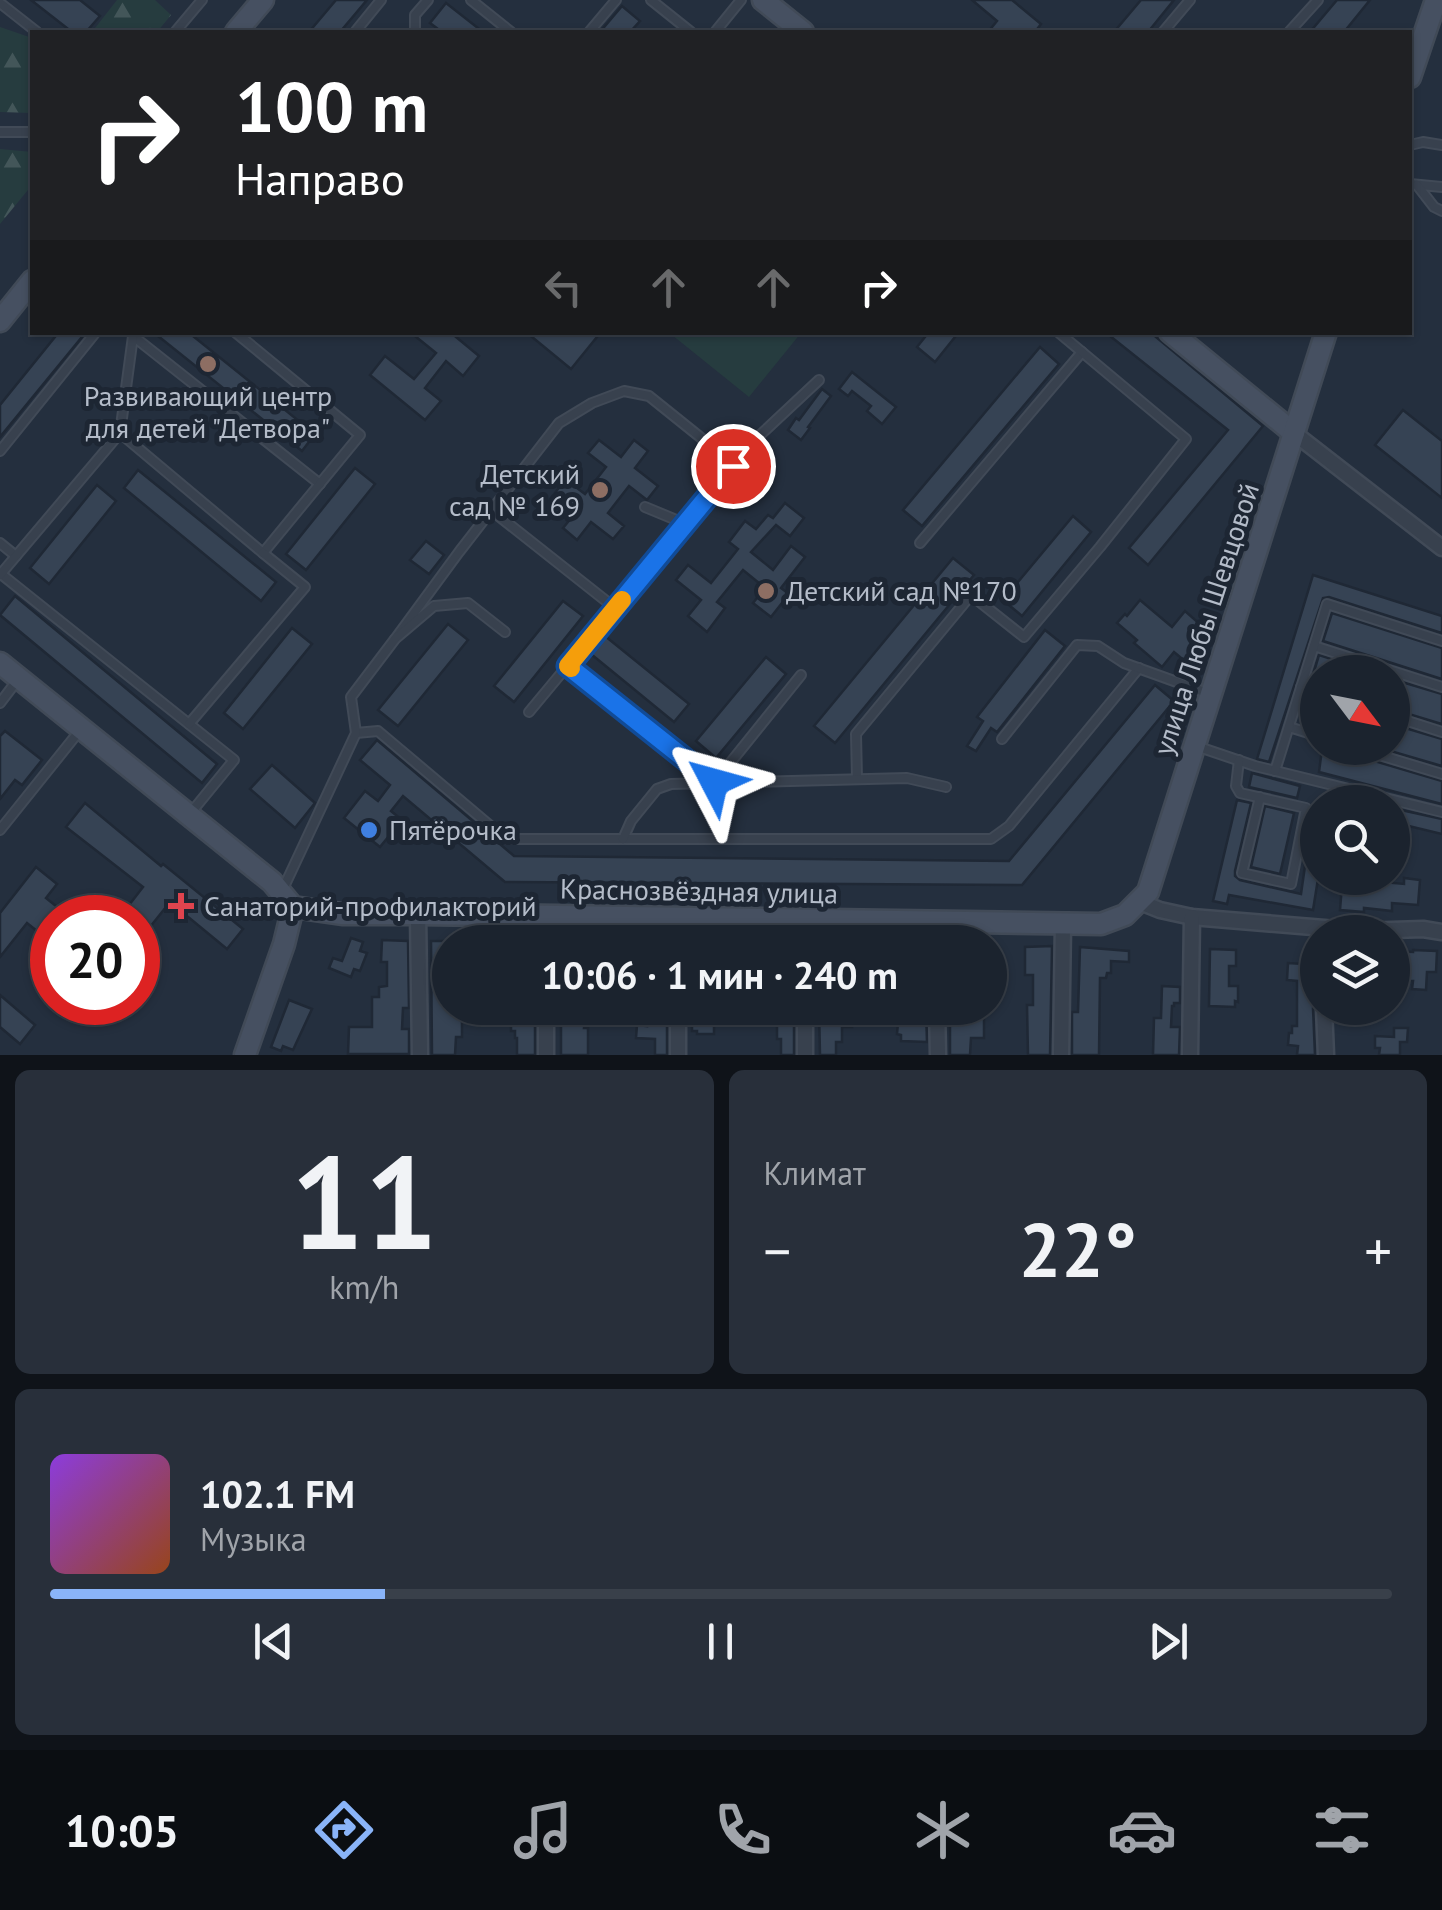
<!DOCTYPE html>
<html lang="ru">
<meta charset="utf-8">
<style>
body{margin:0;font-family:"PT Sans",sans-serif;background:#282f3a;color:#f1f3f6;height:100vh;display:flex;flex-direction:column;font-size:38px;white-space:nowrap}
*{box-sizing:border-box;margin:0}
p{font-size:32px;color:#a0a4aa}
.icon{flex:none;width:55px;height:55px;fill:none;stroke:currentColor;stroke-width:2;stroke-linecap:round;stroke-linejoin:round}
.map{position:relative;height:1055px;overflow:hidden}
.drawer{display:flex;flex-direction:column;gap:15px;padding:15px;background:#0f1319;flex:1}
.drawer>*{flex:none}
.guide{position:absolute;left:30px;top:30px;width:1382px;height:305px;border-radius:0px;box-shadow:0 2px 8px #0004,0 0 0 2px #39404a;background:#202124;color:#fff;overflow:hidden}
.needle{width:65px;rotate:122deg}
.fabs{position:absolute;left:1300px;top:655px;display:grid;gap:20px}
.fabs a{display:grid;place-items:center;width:110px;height:110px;border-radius:50%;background:#1b232e;box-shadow:0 2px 8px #0004,0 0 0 2px #39404a;font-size:50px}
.speed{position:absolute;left:30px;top:895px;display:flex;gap:20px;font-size:50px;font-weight:700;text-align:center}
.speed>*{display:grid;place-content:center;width:130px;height:130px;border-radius:50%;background:#1b232e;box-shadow:0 2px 8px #0004,0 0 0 2px #39404a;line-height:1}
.speed .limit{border:15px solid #d22;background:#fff;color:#111}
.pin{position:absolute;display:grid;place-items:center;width:85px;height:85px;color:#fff;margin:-42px;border:5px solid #fff;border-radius:50%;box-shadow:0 2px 10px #0007}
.me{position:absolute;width:110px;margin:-55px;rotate:309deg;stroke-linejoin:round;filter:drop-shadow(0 0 8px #0008)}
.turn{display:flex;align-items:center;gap:35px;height:210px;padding:0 40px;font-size:45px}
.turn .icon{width:130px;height:130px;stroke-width:2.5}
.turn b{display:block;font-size:70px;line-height:85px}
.lanes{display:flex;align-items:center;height:95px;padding:0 40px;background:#0003;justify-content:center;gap:50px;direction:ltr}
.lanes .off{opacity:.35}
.big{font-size:75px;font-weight:700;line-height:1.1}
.drawer .tile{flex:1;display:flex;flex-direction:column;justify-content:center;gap:15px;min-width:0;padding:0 35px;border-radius:15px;background:#282f3a}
.drawer .dial{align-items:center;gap:0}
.dial b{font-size:130px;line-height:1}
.song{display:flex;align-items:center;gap:30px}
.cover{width:120px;height:120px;border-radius:15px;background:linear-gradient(135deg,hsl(270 70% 55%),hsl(20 70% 35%))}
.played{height:10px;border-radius:5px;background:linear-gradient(90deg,#8ab4f8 25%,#39404a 25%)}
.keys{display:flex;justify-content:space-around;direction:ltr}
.heat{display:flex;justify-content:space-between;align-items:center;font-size:55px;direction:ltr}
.drawer .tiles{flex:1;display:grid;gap:15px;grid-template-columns:1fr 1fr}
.tile:last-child{grid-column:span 2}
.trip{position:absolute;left:432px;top:925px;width:575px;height:100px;border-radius:50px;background:#1b232e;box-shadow:0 2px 8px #0004,0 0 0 2px #39404a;font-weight:700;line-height:100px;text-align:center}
.tab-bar{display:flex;height:160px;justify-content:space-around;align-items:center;background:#0b0e12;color:#a0a4aa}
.tab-bar .icon{width:70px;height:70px}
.tab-bar .on{color:#8ab4f8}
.tab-bar b{font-size:45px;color:#f1f3f6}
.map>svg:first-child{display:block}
.forest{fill:url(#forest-firs)}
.green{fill:#263c3f}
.building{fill:#364354;stroke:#1f2835;stroke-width:2.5}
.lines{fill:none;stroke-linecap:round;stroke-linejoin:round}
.lane-casing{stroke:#414a57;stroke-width:12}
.street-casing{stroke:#414a57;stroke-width:19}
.secondary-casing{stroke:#414a57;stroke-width:25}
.lane{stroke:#38414e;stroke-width:8}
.street{stroke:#38414e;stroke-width:14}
.secondary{stroke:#465061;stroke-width:20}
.route-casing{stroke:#114b97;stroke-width:25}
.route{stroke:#1a73e8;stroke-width:18}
.slow{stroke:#f59e0b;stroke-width:18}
.education-dot{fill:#8d6e63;stroke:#1d2633;stroke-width:4}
.shop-dot{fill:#3f7fe0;stroke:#1d2633;stroke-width:4}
.health-dot{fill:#e0444e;stroke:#1d2633;stroke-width:4}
.labels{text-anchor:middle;stroke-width:10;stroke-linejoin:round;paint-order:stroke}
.poi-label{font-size:28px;fill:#b4bcc9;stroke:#1d2633;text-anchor:start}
.street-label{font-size:28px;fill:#b4bcc9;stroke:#1d2633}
</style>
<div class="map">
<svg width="1442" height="1055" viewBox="0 0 1442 1055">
<defs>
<pattern id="forest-firs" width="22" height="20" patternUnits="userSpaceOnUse" patternTransform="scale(2.5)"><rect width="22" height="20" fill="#263c3f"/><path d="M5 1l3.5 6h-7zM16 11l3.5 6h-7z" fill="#435659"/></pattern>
</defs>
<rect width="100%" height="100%" fill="#242f3e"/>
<g class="forest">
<path d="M117,0H155L171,15L157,32H92Z"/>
<path d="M0,27L32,38V113L0,112Z"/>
<path d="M0,149L32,152V185L0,224Z"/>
</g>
<path class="green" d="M674,333V332L801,333L749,397L672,335Z"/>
<g class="building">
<path d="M31,0H80L100,16L86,32H72Z"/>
<path d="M336,0H367L340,32H309Z"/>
<path d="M972,0H1012L1041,24L1035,32H988L997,21Z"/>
<path d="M1141,0H1174L1148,32H1114Z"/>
<path d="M1337,0H1370L1344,32H1310Z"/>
<path d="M446,3L483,32H442L430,23Z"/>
<path d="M622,6L640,21L630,32H600Z"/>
<path d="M59,332H86L0,437V405Z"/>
<path d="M153,332H188L315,434L302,451Z"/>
<path d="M410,332H450L479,356L463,376L446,361L425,388L441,401L425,420L370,375L385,356L414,379L436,353Z"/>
<path d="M526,332H601L571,369Z"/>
<path d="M929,332H959L935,362L917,347Z"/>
<path d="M1105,332H1150L1263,426L1148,565L1129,548L1228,430Z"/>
<path d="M1040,347L1059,364L922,526L903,510Z"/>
<path d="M852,372L896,407L882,424L867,411L871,406L852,391L848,396L839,389Z"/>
<path d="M822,389L831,396L808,427L810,428L801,440L788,430L796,418L799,420Z"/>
<path d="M1403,410L1442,441V498L1375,445Z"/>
<path d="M599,440L621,457L634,440L648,451L635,468L658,486L647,500L629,486L608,513L624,526L613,539L591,522L577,540L563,528L577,511L555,493L565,479L585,494L606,467L588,453Z"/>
<path d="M355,468L375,484L306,570L286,554Z"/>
<path d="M138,470L276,582L261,601L124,488Z"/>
<path d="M97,485L116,501L49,584L30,568Z"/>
<path d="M785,503L804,518L790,536L776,525L751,552L773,570L791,546L805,557L781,588L789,594L771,617L753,603L765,588L743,570L717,602L725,608L707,632L688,616L701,600L676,580L688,565L711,583L738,549L729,542L745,521L756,529L768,515L773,518Z"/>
<path d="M1073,516L1091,532L1022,616L1003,600Z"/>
<path d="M426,541L444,555L429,574L410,560Z"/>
<path d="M953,558L974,575L835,743L814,726Z"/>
<path d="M1313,575L1442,616V633L1329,597L1323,598L1269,762L1257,759Z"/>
<path d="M15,596L217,764L202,783L0,615Z"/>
<path d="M1140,600L1172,627L1185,611L1210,633L1186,662L1174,652L1162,667L1134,643L1137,640L1117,623L1125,614L1127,616Z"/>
<path d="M563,601L583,616L514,702L494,686Z"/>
<path d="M1332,613L1442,648V679L1323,641Z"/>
<path d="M448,624L468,640L398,726L378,710Z"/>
<path d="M292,628L312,644L243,729L224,713Z"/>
<path d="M1045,630L1065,646L997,732L991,728L976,751L967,746L983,721L977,717Z"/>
<path d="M605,636L689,704L674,722L591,654Z"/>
<path d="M1319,655L1372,672H1318V684L1311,682Z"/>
<path d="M766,657L786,674L716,758L696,741Z"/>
<path d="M1392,679L1442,694V724L1392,709Z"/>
<path d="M1155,685L1174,701L1022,885L505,882L403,796L391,811L402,820L380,847L344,818L365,791L378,801L390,785L360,760L377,740L514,856L1009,861Z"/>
<path d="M1392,724L1442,739V766L1380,748H1392Z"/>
<path d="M5,731L42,760L22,785L15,780L0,799V736Z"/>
<path d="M1337,748H1349L1354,755L1442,781V804L1319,772L1322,749L1337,753Z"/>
<path d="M272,765L315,803L295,828L250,789Z"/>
<path d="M1252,773L1300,786L1297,798L1249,787Z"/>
<path d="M1237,800L1251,803L1235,871V876L1240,880L1301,894L1311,824H1318V879L1313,910L1229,895L1227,904L1213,901Z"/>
<path d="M85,803L161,866L163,864L243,929L227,949L170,902L138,942V918H119L143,887L66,827Z"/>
<path d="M1265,806L1294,813L1280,874L1251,867Z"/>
<path d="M1392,808L1442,819V834L1392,822Z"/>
<path d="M36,867L57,884L46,898L71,918H52V943L27,923L0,957V913Z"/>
<path d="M1371,878H1383L1382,882L1404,884V878L1420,880L1418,905L1392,903V911L1364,908V912L1340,910L1342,885L1370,887Z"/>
<path d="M351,938L363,942L360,951L367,953L360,971L354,969L351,977L329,968L333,958L342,961Z"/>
<path d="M382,940L408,941L409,1008H403L402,1029H409V1054H348L349,1027H372V997H379V987L387,986V962H381Z"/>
<path d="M431,941H450V1008H462V1037H456L455,1055H432Z"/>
<path d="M1052,946L1050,1055H1028L1027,1005H1033V975H1025V947Z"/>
<path d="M1080,947L1129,951V962L1111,961V973H1107L1106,978H1100L1099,1055H1072V1012H1078Z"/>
<path d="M1210,949L1236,950V966H1229V986H1238V1002L1235,1001V1007L1209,1006Z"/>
<path d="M1304,950L1317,951L1314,987H1317L1316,1001L1313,1008L1315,1055H1297L1298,1046L1288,1045L1289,1033H1292V1026H1297V981L1287,980L1288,963L1303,964Z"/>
<path d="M1413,950L1437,951L1436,972H1427L1426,990L1412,989L1413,981H1407L1408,971L1392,970V951L1413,952Z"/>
<path d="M1162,986L1180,987V1003H1174V1006H1172L1171,1027H1180L1179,1055H1153L1154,1018H1161Z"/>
<path d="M0,995L35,1025L20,1044L0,1027Z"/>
<path d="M289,1000L312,1009L293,1050L283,1046L281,1051L271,1047Z"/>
<path d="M692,1008H714V1034H697V1031H692Z"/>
<path d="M819,1008H852V1027H842V1042H836V1055H820Z"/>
<path d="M904,1010H926L927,1042L901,1041V1035L897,1034L898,1023H904Z"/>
<path d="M524,1011H535V1055H517V1038H515V1031H511V1021H524Z"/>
<path d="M573,1011L585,1012L584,1028H588V1055H561V1017H573Z"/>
<path d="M950,1012H984V1038H971L970,1055H950Z"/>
<path d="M777,1014L794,1015V1055H781V1039H777Z"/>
<path d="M647,1016H667V1055H655V1039L636,1038L637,1025L647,1026Z"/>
<path d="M1394,1028H1408L1407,1042H1400V1055H1379L1380,1048H1375V1036L1394,1037Z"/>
</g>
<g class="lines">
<g class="lane-casing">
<g id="lane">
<path d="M471,0L511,32"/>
<path d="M651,0L691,32"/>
<path d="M0,3L37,32"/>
<path d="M175,32L202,0"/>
<path d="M355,32L381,0"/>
<path d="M415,32V15L428,0"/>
<path d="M589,32L616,0"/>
<path d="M715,32L741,0"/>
<path d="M1163,32L1190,0"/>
<path d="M1289,32L1318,0"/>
<path d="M0,132H32"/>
<path d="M1410,145L1423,142L1442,145"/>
<path d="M1410,184L1442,187"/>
<path d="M1417,185L1434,207L1442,211"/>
<path d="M133,336L320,484"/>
<path d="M120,433L263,553L360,435L235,332"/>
<path d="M0,451L96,332"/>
<path d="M645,507L686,524"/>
<path d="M491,510L615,608"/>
<path d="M0,543L16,556"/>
<path d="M920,543L1082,352"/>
<path d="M1,574L234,760L189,815"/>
<path d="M0,575L120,433L133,336L136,332"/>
<path d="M395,639L459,552L559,423L592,403L624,391L649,396L705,441L730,452"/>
<path d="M1314,646L1442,687"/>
<path d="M568,665L714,783L801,675"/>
<path d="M1301,687L1318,692"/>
<path d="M0,703L16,682"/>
<path d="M529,712L757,438L819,380"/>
<path d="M1392,716L1442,732"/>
<path d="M189,724L305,587L263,553"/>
<path d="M1289,727L1318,736"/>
<path d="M356,733L378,731L506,839H991L1009,826L1139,668"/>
<path d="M1002,739L1077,645L1098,646L1124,663L1210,694"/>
<path d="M1199,747L1255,766L1442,812"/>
<path d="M1356,748L1442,774"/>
<path d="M1239,760L1236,786L1240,793L1306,808L1291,884L1242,873L1260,797"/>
<path d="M1275,771L1327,604L1442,641"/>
<path d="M857,779L856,734L971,595L1024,637L1100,547L1186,439L1058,332"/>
<path d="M0,830L81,729"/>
<path d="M623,839L631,821L657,789L671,784L907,778L946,787"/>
<path d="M283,889L356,733L351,697L395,639L434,606L468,603L505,632"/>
</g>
</g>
<g class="street-casing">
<g id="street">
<path d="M1294,433L1442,548"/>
<path d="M1140,902L1160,910L1192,917L1361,931L1423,929L1442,932"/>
<path d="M418,914L420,1055"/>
<path d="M546,916V942"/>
<path d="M677,918V942"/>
<path d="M804,920V942"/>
<path d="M936,921V942"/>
<path d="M546,1008V1055"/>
<path d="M678,1008V1055"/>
<path d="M805,1008V1055"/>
<path d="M937,1008L938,1055"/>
<path d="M1324,1008L1326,1055"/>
<path d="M1061,1055L1063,925"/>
<path d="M1190,1055L1192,917"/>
</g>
</g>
<g class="secondary-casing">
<g id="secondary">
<path d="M763,0L803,32"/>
<path d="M236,32L263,0"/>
<path d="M1410,77L1436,0"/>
<path d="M0,321L32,281"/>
<path d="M1170,332L1294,433"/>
<path d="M0,663L272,882L293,907L342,914H418L1101,924L1125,915L1148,892L1326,332"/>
<path d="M245,1055L284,944L293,907"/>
</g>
</g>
<use href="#lane" class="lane"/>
<use href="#street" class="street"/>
<use href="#secondary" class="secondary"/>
</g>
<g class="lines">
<g class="route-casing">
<path id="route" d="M714,782L568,666L733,466"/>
</g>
<use href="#route" class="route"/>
<path class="slow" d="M571,668L568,666L622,600"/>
</g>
<g class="education-dot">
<circle cx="208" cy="364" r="10"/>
<circle cx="600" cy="490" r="10"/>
<circle cx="766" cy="591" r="10"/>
</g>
<circle class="shop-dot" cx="369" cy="830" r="10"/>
<path class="health-dot" d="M176 891h10v10h10v10h-10v10h-10v-10h-10v-10h10z"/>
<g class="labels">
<g class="poi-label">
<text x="208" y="406" text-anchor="middle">Развивающий центр<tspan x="208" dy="32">для детей "Детвора"</tspan></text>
<text x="580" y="484" text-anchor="end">Детский<tspan x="580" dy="32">сад № 169</tspan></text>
<text x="786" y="601">Детский сад №170</text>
<text x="389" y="840">Пятёрочка</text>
<text x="204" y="916">Cанаторий-профилакторий</text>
</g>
<g class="street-label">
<text transform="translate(1206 619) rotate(-72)" y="10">улица Любы Шевцовой</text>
<text transform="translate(699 891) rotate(1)" y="10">Краснозвёздная улица</text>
</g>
</g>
</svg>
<div class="fabs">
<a><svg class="needle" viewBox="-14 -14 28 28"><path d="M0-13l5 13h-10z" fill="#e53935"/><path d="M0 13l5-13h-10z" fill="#a0a4aa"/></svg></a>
<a><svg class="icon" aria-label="search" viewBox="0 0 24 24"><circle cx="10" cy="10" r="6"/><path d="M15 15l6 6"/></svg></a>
<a><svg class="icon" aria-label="layers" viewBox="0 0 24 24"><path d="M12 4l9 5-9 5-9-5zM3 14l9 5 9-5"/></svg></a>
</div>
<div class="speed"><div class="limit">20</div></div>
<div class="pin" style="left:733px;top:466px;background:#d93025"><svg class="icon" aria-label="arrive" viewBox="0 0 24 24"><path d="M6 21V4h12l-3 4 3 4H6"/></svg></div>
<svg class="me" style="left:714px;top:782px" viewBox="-20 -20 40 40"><path d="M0-17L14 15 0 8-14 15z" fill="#1a73e8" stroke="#fff" stroke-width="4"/></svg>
<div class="trip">10:06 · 1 мин · 240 m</div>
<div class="guide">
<div class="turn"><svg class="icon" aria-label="right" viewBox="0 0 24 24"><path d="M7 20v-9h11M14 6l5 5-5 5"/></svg><div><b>100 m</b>Направо</div></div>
<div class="lanes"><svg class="icon off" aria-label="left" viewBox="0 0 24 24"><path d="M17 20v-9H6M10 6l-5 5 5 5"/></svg><svg class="icon off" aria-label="ahead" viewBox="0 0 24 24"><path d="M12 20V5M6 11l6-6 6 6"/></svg><svg class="icon off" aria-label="ahead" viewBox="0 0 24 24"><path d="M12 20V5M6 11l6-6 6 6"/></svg><svg class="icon" aria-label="right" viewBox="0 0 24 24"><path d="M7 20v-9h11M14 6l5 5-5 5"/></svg></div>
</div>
</div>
<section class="drawer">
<div class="tiles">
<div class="tile dial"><b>11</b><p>km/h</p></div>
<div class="tile"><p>Климат</p>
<div class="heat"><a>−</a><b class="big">22°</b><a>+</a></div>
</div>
<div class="tile">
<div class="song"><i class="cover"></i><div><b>102.1 FM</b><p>Музыка</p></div></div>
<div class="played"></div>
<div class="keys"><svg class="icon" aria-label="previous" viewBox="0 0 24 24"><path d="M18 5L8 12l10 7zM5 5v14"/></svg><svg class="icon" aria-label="pause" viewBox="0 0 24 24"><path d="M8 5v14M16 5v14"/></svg><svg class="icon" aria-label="next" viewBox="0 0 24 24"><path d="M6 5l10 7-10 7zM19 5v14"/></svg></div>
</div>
</div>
</section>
<nav class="tab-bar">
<b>10:05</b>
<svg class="icon on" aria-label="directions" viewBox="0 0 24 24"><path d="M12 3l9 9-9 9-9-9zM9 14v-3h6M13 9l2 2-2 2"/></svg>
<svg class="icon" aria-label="music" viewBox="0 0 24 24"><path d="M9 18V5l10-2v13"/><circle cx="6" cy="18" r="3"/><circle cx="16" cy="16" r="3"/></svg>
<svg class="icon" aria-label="phone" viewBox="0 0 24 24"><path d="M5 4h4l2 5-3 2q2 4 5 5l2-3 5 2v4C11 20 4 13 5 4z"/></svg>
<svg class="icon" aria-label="climate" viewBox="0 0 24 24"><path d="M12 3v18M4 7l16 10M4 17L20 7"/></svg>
<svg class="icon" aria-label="car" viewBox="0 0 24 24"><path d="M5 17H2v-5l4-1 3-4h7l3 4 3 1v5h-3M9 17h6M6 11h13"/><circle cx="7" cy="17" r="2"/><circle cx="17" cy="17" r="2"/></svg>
<svg class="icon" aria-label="filters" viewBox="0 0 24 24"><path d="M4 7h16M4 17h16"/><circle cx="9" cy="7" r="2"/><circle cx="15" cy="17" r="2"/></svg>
</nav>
